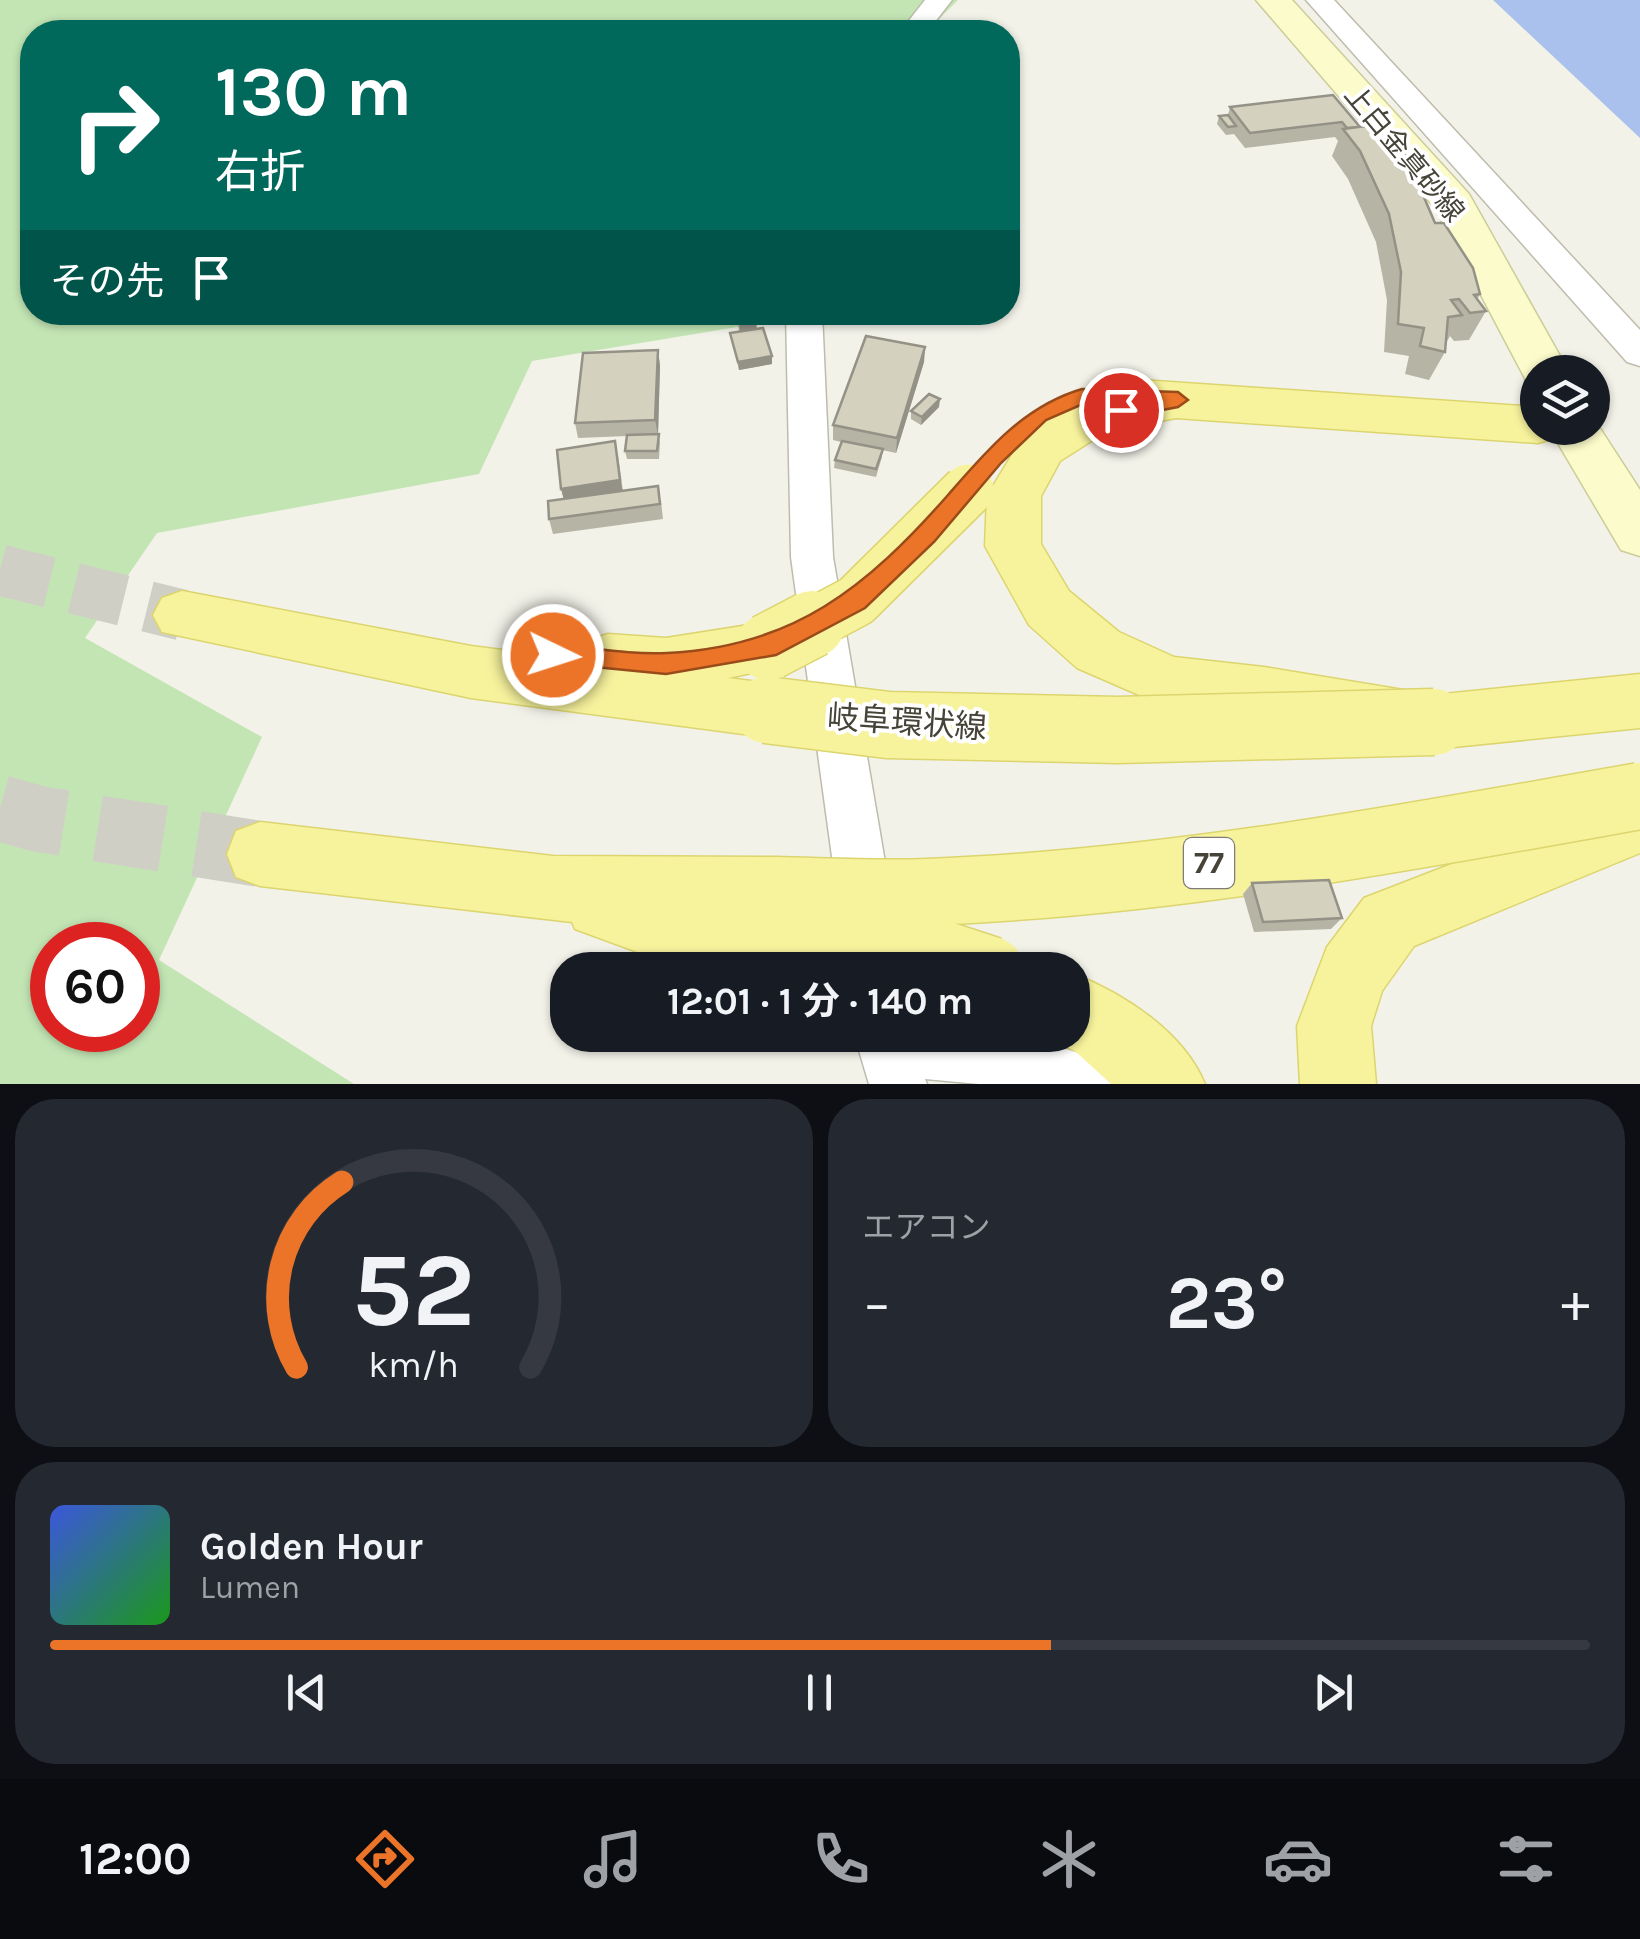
<!DOCTYPE html>
<html lang="ja">
<meta charset="utf-8">
<style>
body{margin:0;font-family:Karla,"Noto Sans JP",sans-serif;background:#242831;color:#f1f3f6;height:100vh;display:flex;flex-direction:column;font-size:38px;white-space:nowrap}
*{box-sizing:border-box;margin:0}
p{font-size:32px;color:#9ea1a6}
.icon{flex:none;width:55px;height:55px;fill:none;stroke:currentColor;stroke-width:2;stroke-linecap:round;stroke-linejoin:round}
.map{position:relative;height:1084px;overflow:hidden}
.side{display:flex;flex-direction:column;gap:15px;padding:15px;background:#0d0f14;flex:1}
.side>*{flex:none}
.banner{position:absolute;left:20px;top:20px;width:1000px;height:305px;border-radius:40px;box-shadow:0 2px 8px #0004;background:#00695c;color:#fff;overflow:hidden}
.buttons{position:absolute;left:1520px;top:355px;display:grid;gap:20px}
.buttons a{display:grid;place-items:center;width:90px;height:90px;border-radius:50%;background:#171b24;box-shadow:0 2px 8px #0004;font-size:50px}
.speed{position:absolute;left:30px;top:922px;display:flex;gap:20px;font-size:50px;font-weight:700;text-align:center}
.speed>*{display:grid;place-content:center;width:130px;height:130px;border-radius:50%;background:#171b24;box-shadow:0 2px 8px #0004;line-height:1}
.speed .limit{border:15px solid #d22;background:#fff;color:#111}
.pin{position:absolute;display:grid;place-items:center;width:85px;height:85px;color:#fff;margin:-42px;border:5px solid #fff;border-radius:50%;box-shadow:0 2px 10px #0007}
.me{position:absolute;width:110px;margin:-55px;rotate:94deg;stroke-linejoin:round;filter:drop-shadow(0 0 8px #0008)}
.turn{display:flex;align-items:center;gap:35px;height:210px;padding:0 30px;font-size:45px}
.turn .icon{width:130px;height:130px;stroke-width:2.5}
.turn b{display:block;font-size:70px;line-height:85px}
.then{display:flex;align-items:center;height:95px;padding:0 30px;background:#0003;gap:20px;font-size:38px}
.big{font-size:75px;font-weight:700;line-height:1.1}
.side .card{flex:1;display:flex;flex-direction:column;justify-content:center;gap:15px;min-width:0;padding:0 35px;border-radius:40px;background:#242831}
.side .dial{align-items:center;gap:0}
.dial svg{height:260px;overflow:visible;fill:none;stroke:#363941;stroke-width:7;stroke-linecap:round;text-anchor:middle}
.dial text{fill:#f1f3f6;stroke:none}
.song{display:flex;align-items:center;gap:30px}
.cover{width:120px;height:120px;border-radius:15px;background:linear-gradient(135deg,hsl(230 70% 55%),hsl(120 70% 35%))}
.played{height:10px;border-radius:5px;background:linear-gradient(90deg,#eb7428 65%,#363941 65%)}
.keys{display:flex;justify-content:space-around;direction:ltr}
.heat{display:flex;justify-content:space-between;align-items:center;font-size:55px;direction:ltr}
.side .tiles{flex:1;display:grid;gap:15px;grid-template-columns:1fr 1fr}
.card:last-child{grid-column:span 2}
.trip{position:absolute;left:550px;top:952px;width:540px;height:100px;border-radius:40px;background:#171b24;box-shadow:0 2px 8px #0004;font-weight:700;line-height:100px;text-align:center}
.tab-bar{display:flex;height:160px;justify-content:space-around;align-items:center;background:#090b0e;color:#9ea1a6}
.tab-bar .icon{width:70px;height:70px}
.tab-bar .current{color:#eb7428}
.tab-bar b{font-size:45px;color:#f1f3f6}
.map>svg:first-child{display:block}
.green{fill:#c3e5b4;fill-rule:evenodd}
.water{fill:#a9c1ec}
.lines{fill:none;stroke-linecap:round;stroke-linejoin:round}
.primary-tunnel-far1{stroke:#d0cfc6;stroke-width:51;stroke-dasharray:51 25;stroke-linecap:butt}
.primary-tunnel{stroke:#d0cfc6;stroke-width:66;stroke-dasharray:66 34;stroke-linecap:butt}
.minor-casing{stroke:#bebcac;stroke-width:3}
.secondary-casing{stroke:#cdcc99;stroke-width:3}
.primary-casing{stroke:#dcd56e;stroke-width:3}
.minor{fill:#fff;fill-rule:evenodd}
.secondary{fill:#fbfbcb;fill-rule:evenodd}
.primary{fill:#f7f39d;fill-rule:evenodd}
.primary-bridge-far1-casing{stroke:#dcd56e;stroke-width:54;stroke-linecap:butt}
.primary-bridge-casing{stroke:#dcd56e;stroke-width:69;stroke-linecap:butt}
.primary-bridge-far1{stroke:#f7f39d;stroke-width:51}
.primary-bridge{stroke:#f7f39d;stroke-width:66}
.wall{fill:#b6b4a4}
.shaded-wall{fill:#949286}
.building{fill:#d4d1bf;stroke:#949286;stroke-width:2.5}
.route{fill:#eb7428;stroke:#994b1a;stroke-width:2.5}
.labels{text-anchor:middle;stroke-width:8;stroke-linejoin:round;paint-order:stroke}
.far-street-label{font-size:28px;fill:#464438;stroke:#fff}
.shield{fill:#fff;stroke:#7e7c74;stroke-width:2.5}
.shield-label{font-size:30px;font-weight:bold;fill:#464438}
.street-label{font-size:32px;fill:#464438;stroke:#fff}
</style>
<div class="map">
<svg width="1640" height="1084" viewBox="0 0 1640 1084">
<rect width="100%" height="100%" fill="#f3f2e9"/>
<path class="green" d="M0,0H958L926,32H32V312L755,313L749,325L532,361L479,474L157,533L85,638L262,737L159,960L354,1084H0ZM52,945H138V1030H52Z"/>
<path class="water" d="M1493,0H1640V138Z"/>
<g class="lines">
<path class="primary-tunnel-far1" d="M0,570L182,615"/>
<path class="primary-tunnel" d="M0,808L39,819L260,854"/>
<g class="minor-casing">
<g id="minor">
<path d="M925,0H952L927,32H900Z"/>
<path d="M1306,0H1334L1640,330V366L1627,362Z"/>
<path d="M786,312H822L833,557L894,915L886,934L867,941L848,934L840,915L791,557Z"/>
<path d="M863,1035H1026L1107,1063L1115,1084H979L925,1079L927,1084H869L858,1047Z"/>
</g>
</g>
<g class="secondary-casing">
<g id="secondary">
<path d="M1256,0H1292L1469,194L1569,372H1538V387L1528,384L1435,208Z"/>
<path d="M1592,416L1640,490V556L1621,550L1549,428H1592Z"/>
</g>
</g>
<g class="primary-casing">
<g id="primary">
<path d="M1141,380L1538,407V428H1562L1556,438L1538,443L1176,418L1107,431L1060,461L1041,496V544L1069,591L1119,632L1174,657L1264,667L1434,695L1640,674V728L1434,749L1264,719L1169,708L1077,668L1029,625L985,546L987,496L1024,435L1075,403L1119,393L1123,386Z"/>
<path d="M182,591L471,646L579,660L587,641L608,634L666,638L768,622L789,629L797,647L789,665L728,678L766,683L788,691L797,710L788,729L766,737L471,698L162,632L153,615L162,598Z"/>
<path d="M1640,791V853L1414,946L1382,991L1371,1026L1376,1084H1300L1297,1026L1327,947L1364,898Z"/>
<path d="M260,822L553,856L775,857L799,866L809,890L802,906L812,930L802,955L777,965H673L575,929L572,922L260,886L236,877L227,854L236,831Z"/>
<path d="M1072,973C1124,994 1183,1031 1205,1084H1111L1076,1052L1047,1035H1072Z"/>
</g>
</g>
<use href="#minor" class="minor"/>
<use href="#secondary" class="secondary"/>
<use href="#primary" class="primary"/>
<g class="primary-bridge-far1-casing">
<path id="primary-bridge-far1" d="M807,627L856,601L968,490"/>
</g>
<g class="primary-bridge-casing">
<g id="primary-bridge">
<path d="M768,647L812,624"/>
<path d="M766,710L888,725L1118,730L1434,722"/>
<path d="M775,890C825,891 876,894 927,892C1166,883 1405,838 1640,796"/>
<path d="M777,930L933,951L991,970"/>
</g>
</g>
<use href="#primary-bridge-far1" class="primary-bridge-far1"/>
<use href="#primary-bridge" class="primary-bridge"/>
</g>
<g class="wall">
<path d="M1333,95L1360,127L1427,188L1423,196L1435,223L1480,294L1477,300L1486,311L1469,340L1454,341L1450,336L1446,343L1445,352L1429,380L1405,374L1409,356L1384,352L1387,300L1376,242L1348,179L1332,156L1338,141L1335,137L1245,148L1234,134L1226,135L1217,124L1219,116L1228,115L1230,107Z"/>
<path d="M736,312H756V329L772,356V364L739,370L730,333L739,331Z"/>
<path d="M756,312H778L779,316L756,318Z"/>
<path d="M925,347L924,362L896,453L882,450V457L876,477L834,468L835,460L841,442L833,440V425Z"/>
<path d="M658,350L660,366L658,434L660,442L659,459H627L625,451L627,436L578,438L575,423Z"/>
<path d="M939,407L921,425L911,419V411Z"/>
<path d="M618,456L623,491L661,501L663,519L553,534L549,519L564,499L561,489Z"/>
<path d="M1252,883L1342,918L1331,929L1254,932L1243,894Z"/>
</g>
<g class="shaded-wall">
<path d="M739,312H756L757,334L740,336Z"/>
<path d="M925,347L924,362L896,453L897,438Z"/>
<path d="M658,350L660,366L658,435L655,420Z"/>
<path d="M772,356V364L739,370L738,362Z"/>
<path d="M940,399L939,407L921,425L922,417Z"/>
<path d="M615,441L623,495L565,504L561,489Z"/>
</g>
<g class="building">
<path d="M1333,95L1360,127L1347,128L1342,122L1250,133L1230,107Z"/>
<path d="M1228,115L1236,126L1228,127L1219,116Z"/>
<path d="M1381,124L1408,156L1427,188H1420L1435,223H1444L1473,268L1480,294L1474,295L1486,311L1470,313L1459,299L1451,300L1462,315L1448,317L1445,352L1420,346L1424,328L1398,324L1401,272L1389,214L1360,151L1343,129Z"/>
<path d="M763,328L772,356L738,362L730,333Z"/>
<path d="M866,336L925,347L897,438L833,425Z"/>
<path d="M658,350L655,420L575,423L583,353Z"/>
<path d="M929,394L940,399L922,417L911,411Z"/>
<path d="M659,434L657,451H625L627,435Z"/>
<path d="M615,441L620,480L561,489L557,450Z"/>
<path d="M842,441L883,449L876,469L835,460Z"/>
<path d="M658,486L660,504L549,519L548,501Z"/>
<path d="M1329,880L1342,918L1263,922L1252,883Z"/>
</g>
<path class="route" d="M1082,389L1178,392L1188,400L1178,407L1121,418L1111,410L1116,405L1085,403L1046,420L1001,463L934,542L865,608L776,655L666,674L544,662L541,655L544,647L553,644C590,647 630,655 667,653C794,647 867,587 948,495C987,450 1024,406 1082,389Z"/>
<g class="labels">
<g class="far-street-label">
<text transform="translate(1405 153) rotate(50)" y="10">上白金真砂線</text>
</g>
<rect class="shield" x="1184" y="838" width="50" height="50" rx="8"/>
<g class="shield-label">
<text x="1209" y="873">77</text>
</g>
<g class="street-label">
<text transform="translate(907 722) rotate(4)" y="11">岐阜環状線</text>
</g>
</g>
</svg>
<div class="buttons">
<a><svg class="icon" aria-label="layers" viewBox="0 0 24 24"><path d="M12 4l9 5-9 5-9-5zM3 14l9 5 9-5"/></svg></a>
</div>
<div class="speed"><div class="limit">60</div></div>
<div class="pin" style="left:1121px;top:410px;background:#d93025"><svg class="icon" aria-label="arrive" viewBox="0 0 24 24"><path d="M6 21V4h12l-3 4 3 4H6"/></svg></div>
<svg class="me" style="left:553px;top:655px" viewBox="-20 -20 40 40"><circle r="17" fill="#eb7428" stroke="#fff" stroke-width="3"/><path d="M0-11L8 9 0 5-8 9z" fill="#fff"/></svg>
<div class="trip">12:01 · 1 分 · 140 m</div>
<div class="banner">
<div class="turn"><svg class="icon" aria-label="right" viewBox="0 0 24 24"><path d="M7 20v-9h11M14 6l5 5-5 5"/></svg><div><b>130 m</b>右折</div></div>
<div class="then">その先<svg class="icon" aria-label="arrive" viewBox="0 0 24 24"><path d="M6 21V4h12l-3 4 3 4H6"/></svg></div>
</div>
</div>
<section class="side">
<div class="tiles">
<div class="card dial"><svg viewBox="0 0 100 80">
<path d="M14 69A42 42 0 1 1 86 69"/>
<path d="M14 69A42 42 0 0 1 28 12" stroke="#eb7428"/>
<text x="50" y="56" font-size="32" font-weight="700">52</text>
<text x="50" y="72" font-size="11">km/h</text>
</svg></div>
<div class="card"><p>エアコン</p>
<div class="heat"><a>−</a><b class="big">23°</b><a>+</a></div>
</div>
<div class="card">
<div class="song"><i class="cover"></i><div><b>Golden Hour</b><p>Lumen</p></div></div>
<div class="played"></div>
<div class="keys"><svg class="icon" aria-label="previous" viewBox="0 0 24 24"><path d="M18 5L8 12l10 7zM5 5v14"/></svg><svg class="icon" aria-label="pause" viewBox="0 0 24 24"><path d="M8 5v14M16 5v14"/></svg><svg class="icon" aria-label="next" viewBox="0 0 24 24"><path d="M6 5l10 7-10 7zM19 5v14"/></svg></div>
</div>
</div>
</section>
<nav class="tab-bar">
<b>12:00</b>
<svg class="icon current" aria-label="directions" viewBox="0 0 24 24"><path d="M12 3l9 9-9 9-9-9zM9 14v-3h6M13 9l2 2-2 2"/></svg>
<svg class="icon" aria-label="music" viewBox="0 0 24 24"><path d="M9 18V5l10-2v13"/><circle cx="6" cy="18" r="3"/><circle cx="16" cy="16" r="3"/></svg>
<svg class="icon" aria-label="phone" viewBox="0 0 24 24"><path d="M5 4h4l2 5-3 2q2 4 5 5l2-3 5 2v4C11 20 4 13 5 4z"/></svg>
<svg class="icon" aria-label="climate" viewBox="0 0 24 24"><path d="M12 3v18M4 7l16 10M4 17L20 7"/></svg>
<svg class="icon" aria-label="car" viewBox="0 0 24 24"><path d="M5 17H2v-5l4-1 3-4h7l3 4 3 1v5h-3M9 17h6M6 11h13"/><circle cx="7" cy="17" r="2"/><circle cx="17" cy="17" r="2"/></svg>
<svg class="icon" aria-label="filters" viewBox="0 0 24 24"><path d="M4 7h16M4 17h16"/><circle cx="9" cy="7" r="2"/><circle cx="15" cy="17" r="2"/></svg>
</nav>
